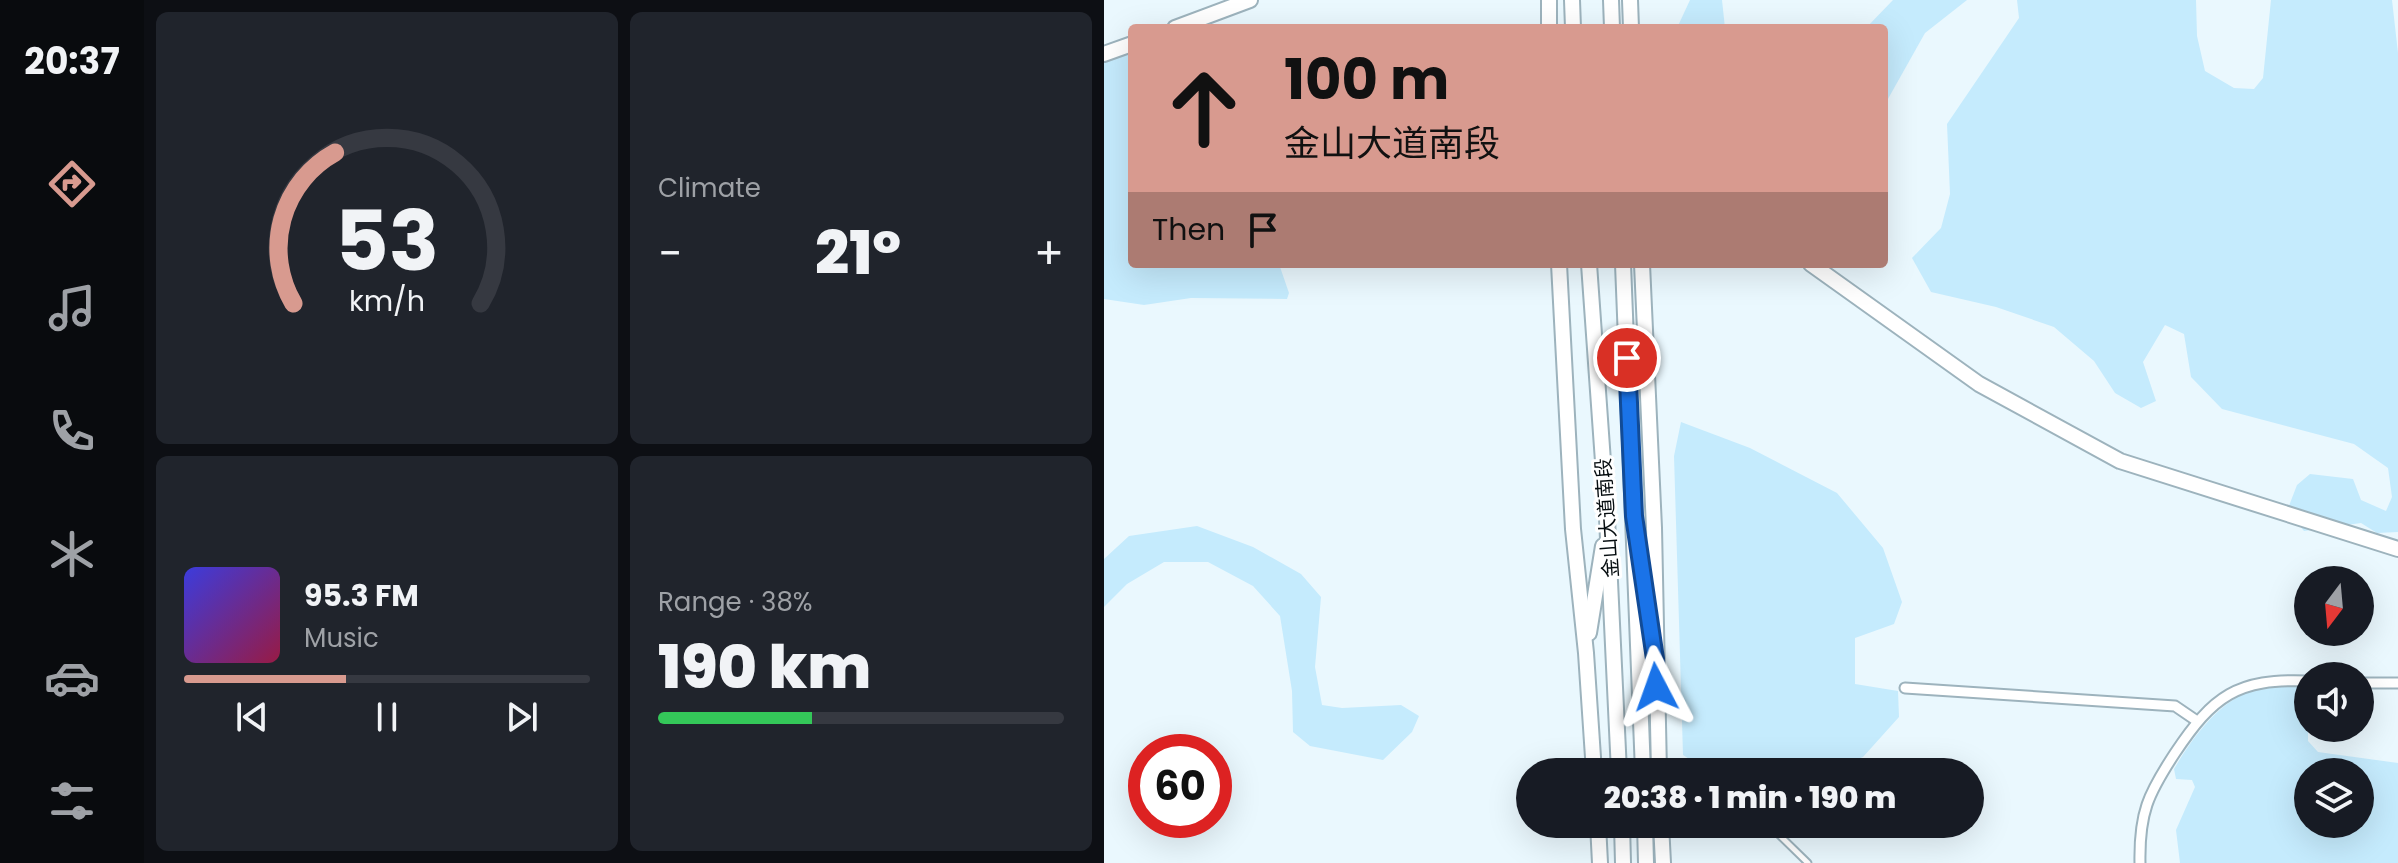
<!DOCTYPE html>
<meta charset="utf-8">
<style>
body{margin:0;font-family:Poppins,"Noto Sans SC",sans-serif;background:#20242c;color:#f1f3f6;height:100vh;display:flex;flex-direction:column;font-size:30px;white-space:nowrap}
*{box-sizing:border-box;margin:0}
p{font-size:26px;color:#9ea1a6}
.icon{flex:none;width:44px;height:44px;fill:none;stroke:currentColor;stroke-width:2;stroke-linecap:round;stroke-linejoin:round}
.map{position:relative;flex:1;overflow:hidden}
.sheet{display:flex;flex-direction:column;gap:12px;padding:12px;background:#0d0f14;width:960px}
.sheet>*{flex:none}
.hud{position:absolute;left:24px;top:24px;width:760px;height:244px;border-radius:8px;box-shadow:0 8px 32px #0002;background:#d89a8f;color:#111;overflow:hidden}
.needle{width:52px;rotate:196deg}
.fabs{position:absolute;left:1190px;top:566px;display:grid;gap:16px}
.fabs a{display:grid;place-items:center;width:80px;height:80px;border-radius:50%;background:#171b24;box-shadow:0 8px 32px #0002;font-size:40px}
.speed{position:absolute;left:24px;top:734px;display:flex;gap:16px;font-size:40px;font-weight:700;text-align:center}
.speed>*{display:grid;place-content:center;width:104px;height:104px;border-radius:50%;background:#171b24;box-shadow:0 8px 32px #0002;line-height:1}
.speed .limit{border:12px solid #d22;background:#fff;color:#111}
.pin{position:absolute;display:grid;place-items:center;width:68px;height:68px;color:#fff;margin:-34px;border:4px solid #fff;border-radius:50%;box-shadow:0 2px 8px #0007}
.me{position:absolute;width:88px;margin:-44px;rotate:356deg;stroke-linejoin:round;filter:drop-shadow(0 0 6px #0008)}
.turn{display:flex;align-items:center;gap:28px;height:168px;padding:0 24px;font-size:36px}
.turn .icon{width:104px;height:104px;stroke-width:2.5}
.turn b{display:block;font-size:56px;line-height:68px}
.then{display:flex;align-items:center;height:76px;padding:0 24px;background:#0003;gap:16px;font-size:30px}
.big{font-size:60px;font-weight:800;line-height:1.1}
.sheet .card{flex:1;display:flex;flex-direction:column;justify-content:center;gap:12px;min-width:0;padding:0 28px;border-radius:12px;background:#20242c}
.sheet .dial{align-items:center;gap:0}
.dial svg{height:208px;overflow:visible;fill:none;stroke:#363941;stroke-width:7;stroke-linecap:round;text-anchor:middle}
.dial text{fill:#f1f3f6;stroke:none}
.song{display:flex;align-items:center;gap:24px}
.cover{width:96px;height:96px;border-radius:12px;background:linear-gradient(135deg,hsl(240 70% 55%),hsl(340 70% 35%))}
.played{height:8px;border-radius:4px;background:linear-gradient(90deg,#d89a8f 40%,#363941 40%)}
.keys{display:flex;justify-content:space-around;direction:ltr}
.heat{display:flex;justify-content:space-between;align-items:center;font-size:44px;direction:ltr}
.charge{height:12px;border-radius:6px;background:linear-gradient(90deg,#34c759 38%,#363941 0)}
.sheet .tiles{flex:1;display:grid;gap:12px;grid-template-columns:repeat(2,1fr)}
.trip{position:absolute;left:412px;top:758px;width:468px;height:80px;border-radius:40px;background:#171b24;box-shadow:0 8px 32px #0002;font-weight:800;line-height:80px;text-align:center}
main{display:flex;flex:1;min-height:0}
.tab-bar{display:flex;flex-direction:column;width:144px;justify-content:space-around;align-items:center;background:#090b0e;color:#9ea1a6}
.tab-bar .icon{width:56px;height:56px}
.tab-bar .selected{color:#d89a8f}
.tab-bar b{font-size:36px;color:#f1f3f6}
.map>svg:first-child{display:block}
.green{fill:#c5ebfd;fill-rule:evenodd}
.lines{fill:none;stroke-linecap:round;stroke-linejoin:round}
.lane-casing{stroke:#9db3bd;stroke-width:9}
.street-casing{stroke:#9db3bd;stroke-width:13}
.secondary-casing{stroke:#9db3bd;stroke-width:18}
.primary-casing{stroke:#9db3bd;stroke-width:18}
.lane{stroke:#fff;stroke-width:5}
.street{stroke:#fff;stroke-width:9}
.secondary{stroke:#fff;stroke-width:14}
.primary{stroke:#fff;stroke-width:14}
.route-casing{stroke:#114b97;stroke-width:20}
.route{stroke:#1a73e8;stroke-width:14}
.labels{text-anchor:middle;stroke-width:6;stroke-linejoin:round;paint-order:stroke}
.street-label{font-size:20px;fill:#060d10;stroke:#fff}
</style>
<main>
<nav class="tab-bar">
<b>20:37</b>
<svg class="icon selected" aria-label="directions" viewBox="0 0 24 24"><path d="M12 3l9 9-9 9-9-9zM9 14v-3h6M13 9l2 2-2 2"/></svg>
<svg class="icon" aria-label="music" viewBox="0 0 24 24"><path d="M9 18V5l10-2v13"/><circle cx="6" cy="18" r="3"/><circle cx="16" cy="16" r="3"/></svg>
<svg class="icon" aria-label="phone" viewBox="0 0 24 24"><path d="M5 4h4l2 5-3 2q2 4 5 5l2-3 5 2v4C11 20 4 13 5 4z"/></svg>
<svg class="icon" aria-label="climate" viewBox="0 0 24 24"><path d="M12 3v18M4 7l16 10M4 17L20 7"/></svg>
<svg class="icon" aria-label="car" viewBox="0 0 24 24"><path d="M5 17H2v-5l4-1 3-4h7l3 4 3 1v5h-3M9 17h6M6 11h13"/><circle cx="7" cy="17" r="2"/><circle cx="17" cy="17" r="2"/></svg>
<svg class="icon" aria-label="filters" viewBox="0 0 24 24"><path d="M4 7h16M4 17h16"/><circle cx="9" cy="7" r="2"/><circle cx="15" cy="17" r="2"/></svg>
</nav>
<section class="sheet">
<div class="tiles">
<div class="card dial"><svg viewBox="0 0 100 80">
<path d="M14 69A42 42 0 1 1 86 69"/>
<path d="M14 69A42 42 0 0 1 30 11" stroke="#d89a8f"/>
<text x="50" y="56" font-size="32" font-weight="700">53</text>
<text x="50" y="72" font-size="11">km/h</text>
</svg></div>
<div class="card"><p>Climate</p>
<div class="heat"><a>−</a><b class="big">21°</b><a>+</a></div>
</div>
<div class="card">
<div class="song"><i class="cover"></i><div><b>95.3 FM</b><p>Music</p></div></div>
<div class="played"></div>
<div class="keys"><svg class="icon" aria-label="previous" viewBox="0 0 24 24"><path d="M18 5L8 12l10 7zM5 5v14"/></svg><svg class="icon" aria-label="pause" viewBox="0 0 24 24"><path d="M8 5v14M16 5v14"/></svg><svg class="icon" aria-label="next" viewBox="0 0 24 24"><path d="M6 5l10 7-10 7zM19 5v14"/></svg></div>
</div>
<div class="card"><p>Range · 38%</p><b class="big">190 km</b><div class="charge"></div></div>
</div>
</section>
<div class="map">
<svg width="1294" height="863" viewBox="0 0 1294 863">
<rect width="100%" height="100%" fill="#eaf8fe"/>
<g class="green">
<path d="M586,0H618L621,28H573Z"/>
<path d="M789,0H863L821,33L780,106V28H762Z"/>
<path d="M913,0H1092L1093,36L1101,71L1130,88L1150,89L1159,78L1167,0H1288L1294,53V532L1273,533L1257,523L1200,531L1183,511L1193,485L1206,474L1249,479L1257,500L1282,511L1288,497L1284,468L1250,444L1118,409L1087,377L1080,334L1061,325L1039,362L1052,401L1037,408L1011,393L990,361L950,327L892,307L827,292L808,258L837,228L846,194L843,124L915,18Z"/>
<path d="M28,51V264H175L185,293L183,299L87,298L40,305L0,299V62Z"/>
<path d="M577,422L646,448L733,493L779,548L798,602L790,624L751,638V684L794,691L795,717L759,757L722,772H605L579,755L570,456Z"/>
<path d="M93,526L149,547L197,574L217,597L211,667L218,705L238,708L297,705L315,716L308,732L279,760L206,746L189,732L188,691L176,616L149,586L104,562H60L23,584L0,607V559L25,536Z"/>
<path d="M1204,682V741L1214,752L1294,763V863H1076L1072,830L1091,787L1088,780L1072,779L1070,769C1089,737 1116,699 1154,688C1169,683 1188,684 1204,682ZM1204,772H1256V824H1204Z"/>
</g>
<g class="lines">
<g class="lane-casing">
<path id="lane" d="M664,824L704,863"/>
</g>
<g class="street-casing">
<g id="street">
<path d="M1256,683H1294"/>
<path d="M801,688L1071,706L1093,721"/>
<path d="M1036,863C1035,813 1044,794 1071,753C1109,696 1133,678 1204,681"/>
</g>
</g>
<g class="secondary-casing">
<g id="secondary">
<path d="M71,28L146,0"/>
<path d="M0,54L28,44"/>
<path d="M707,264L875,384L1016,461L1294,549"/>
</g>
</g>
<g class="primary-casing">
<g id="primary">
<path d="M445,0V28"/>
<path d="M468,0L469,28"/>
<path d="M507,0L508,28"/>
<path d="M526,0L527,28"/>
<path d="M455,264L469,529L482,653L490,772"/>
<path d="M485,264L503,518L515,772"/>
<path d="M519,264L539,772"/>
<path d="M538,264L550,528L555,772"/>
<path d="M485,633L499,546"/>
<path d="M494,824L496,863"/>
<path d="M518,824L519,863"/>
<path d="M541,824L542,863"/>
<path d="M557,824L559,863"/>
</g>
</g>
<use href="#lane" class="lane"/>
<use href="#street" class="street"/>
<use href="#secondary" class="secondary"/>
<use href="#primary" class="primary"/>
</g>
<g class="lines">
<g class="route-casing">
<path id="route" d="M523,358L530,516L551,659L552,687"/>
</g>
<use href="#route" class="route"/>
</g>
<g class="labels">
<g class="street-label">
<text transform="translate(503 518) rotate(-94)" y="7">金山大道南段</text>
</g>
</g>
</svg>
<div class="fabs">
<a><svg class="needle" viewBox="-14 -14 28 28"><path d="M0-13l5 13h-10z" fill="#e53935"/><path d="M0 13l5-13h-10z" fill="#9ea1a6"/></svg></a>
<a><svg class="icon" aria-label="sound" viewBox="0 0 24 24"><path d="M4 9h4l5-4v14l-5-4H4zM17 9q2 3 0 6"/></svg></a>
<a><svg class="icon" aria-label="layers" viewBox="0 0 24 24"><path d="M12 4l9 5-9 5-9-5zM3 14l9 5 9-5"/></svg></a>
</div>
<div class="speed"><div class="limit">60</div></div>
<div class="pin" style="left:523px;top:358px;background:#d93025"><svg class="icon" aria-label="arrive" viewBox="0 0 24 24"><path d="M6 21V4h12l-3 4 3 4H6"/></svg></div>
<svg class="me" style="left:552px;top:687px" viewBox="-20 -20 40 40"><path d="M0-17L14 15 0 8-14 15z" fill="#1a73e8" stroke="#fff" stroke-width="4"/></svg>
<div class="trip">20:38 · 1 min · 190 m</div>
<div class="hud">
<div class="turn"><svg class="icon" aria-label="ahead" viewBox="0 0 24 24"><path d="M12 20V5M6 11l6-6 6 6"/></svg><div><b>100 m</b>金山大道南段</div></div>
<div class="then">Then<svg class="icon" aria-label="arrive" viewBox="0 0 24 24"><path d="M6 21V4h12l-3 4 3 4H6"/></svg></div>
</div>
</div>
</main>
